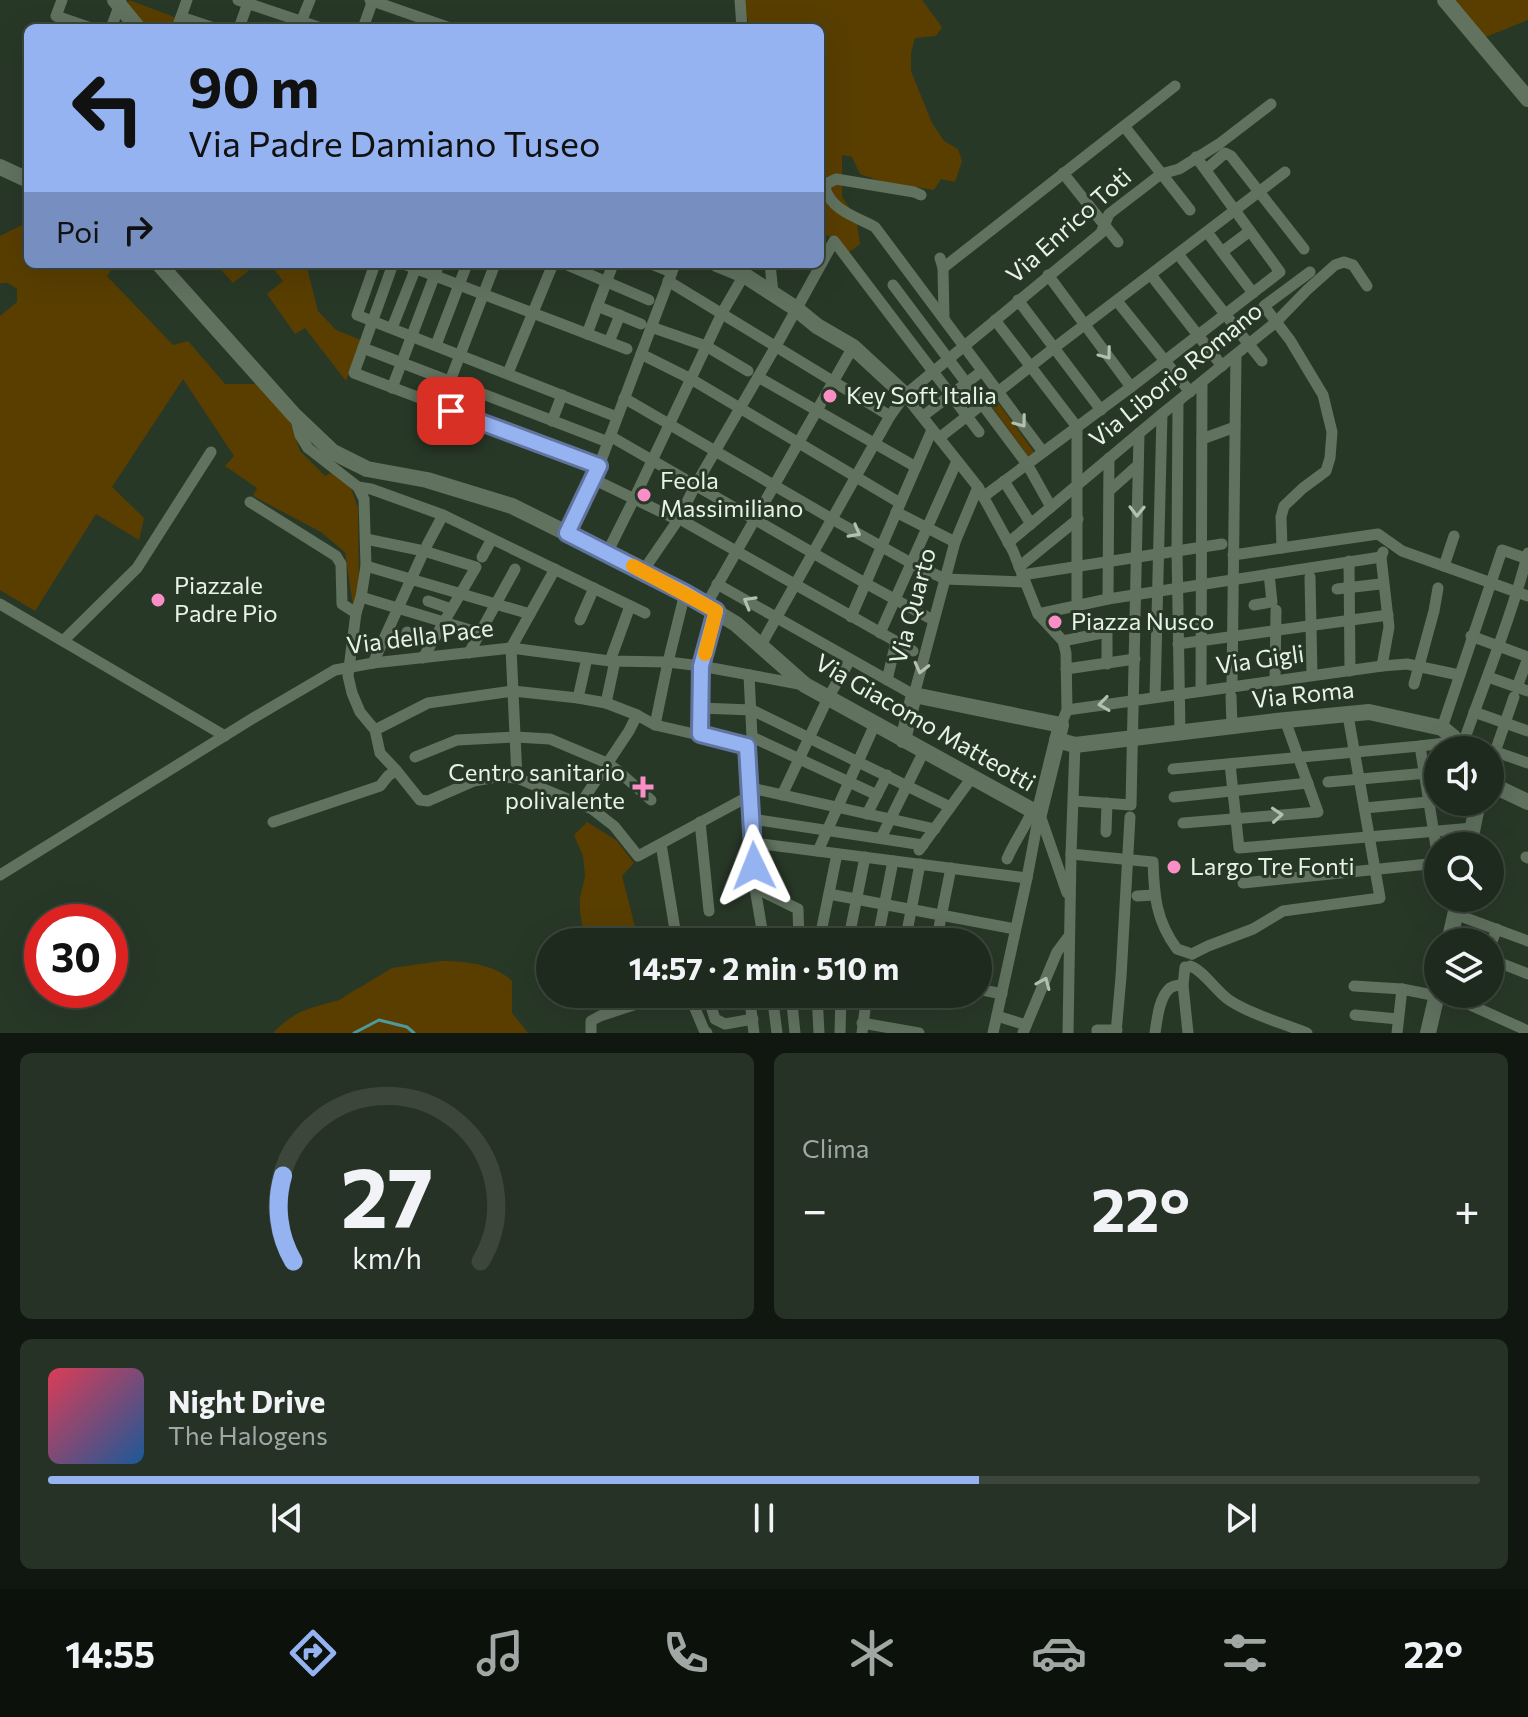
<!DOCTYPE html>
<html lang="it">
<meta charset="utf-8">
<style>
body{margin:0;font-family:Commissioner,sans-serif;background:#263226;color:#f1f3f6;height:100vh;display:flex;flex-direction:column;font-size:30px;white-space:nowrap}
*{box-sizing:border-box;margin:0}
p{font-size:26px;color:#a1a7a4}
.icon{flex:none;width:44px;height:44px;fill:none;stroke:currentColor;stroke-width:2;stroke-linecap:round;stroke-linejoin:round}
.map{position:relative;height:1033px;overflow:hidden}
.sheet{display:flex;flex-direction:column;gap:20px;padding:20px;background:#101710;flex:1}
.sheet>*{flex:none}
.top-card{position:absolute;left:24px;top:24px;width:800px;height:244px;border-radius:12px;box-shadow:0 8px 32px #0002,0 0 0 2px #3c463b;background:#95b2f1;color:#111;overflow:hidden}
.fabs{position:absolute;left:1424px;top:736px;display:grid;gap:16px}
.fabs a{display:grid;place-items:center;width:80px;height:80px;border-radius:50%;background:#1e2a1d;box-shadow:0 8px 32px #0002,0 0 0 2px #3c463b;font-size:40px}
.speed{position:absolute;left:24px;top:904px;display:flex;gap:16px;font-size:40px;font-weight:700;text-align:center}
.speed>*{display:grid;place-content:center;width:104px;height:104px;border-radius:50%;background:#1e2a1d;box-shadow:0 8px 32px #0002,0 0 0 2px #3c463b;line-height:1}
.speed .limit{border:12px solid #d22;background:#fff;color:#111}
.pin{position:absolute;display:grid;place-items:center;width:68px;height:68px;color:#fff;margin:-34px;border-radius:16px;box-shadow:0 4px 12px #0006}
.me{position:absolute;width:88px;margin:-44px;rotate:358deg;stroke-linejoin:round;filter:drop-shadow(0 0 6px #0008)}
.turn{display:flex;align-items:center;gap:28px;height:168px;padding:0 32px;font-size:36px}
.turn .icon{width:104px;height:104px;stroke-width:2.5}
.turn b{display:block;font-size:56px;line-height:68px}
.then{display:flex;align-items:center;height:76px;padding:0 32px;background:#0003;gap:16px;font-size:30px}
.big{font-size:60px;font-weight:700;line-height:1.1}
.sheet .card{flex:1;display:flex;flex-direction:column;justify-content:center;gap:12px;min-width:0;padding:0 28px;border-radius:12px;background:#263226}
.sheet .dial{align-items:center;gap:0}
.dial svg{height:208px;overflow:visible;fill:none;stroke:#3c463b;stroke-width:7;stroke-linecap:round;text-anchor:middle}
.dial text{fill:#f1f3f6;stroke:none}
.song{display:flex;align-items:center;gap:24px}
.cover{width:96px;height:96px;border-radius:12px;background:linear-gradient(135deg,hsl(350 70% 55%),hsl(210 70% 35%))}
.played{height:8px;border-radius:4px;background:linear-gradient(90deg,#95b2f1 65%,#3c463b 65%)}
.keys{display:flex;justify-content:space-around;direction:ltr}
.heat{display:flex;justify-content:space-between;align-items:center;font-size:44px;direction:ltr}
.sheet .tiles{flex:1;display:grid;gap:20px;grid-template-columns:1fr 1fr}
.card:last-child{grid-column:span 2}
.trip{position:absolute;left:536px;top:928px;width:456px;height:80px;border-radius:40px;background:#1e2a1d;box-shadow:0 8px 32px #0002,0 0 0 2px #3c463b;font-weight:700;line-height:80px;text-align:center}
.tabs{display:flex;height:128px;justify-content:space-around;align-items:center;background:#0c110c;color:#a1a7a4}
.tabs .icon{width:56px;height:56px}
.tabs .active{color:#95b2f1}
.tabs b{font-size:36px;color:#f1f3f6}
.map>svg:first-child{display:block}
.green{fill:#593e00}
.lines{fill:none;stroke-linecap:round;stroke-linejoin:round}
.stream{stroke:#4d9a9e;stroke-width:3}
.street{stroke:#61725f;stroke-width:11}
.secondary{stroke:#61725f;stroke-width:16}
.oneway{stroke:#b2bfb1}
.route-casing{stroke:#61749d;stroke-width:20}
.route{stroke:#95b2f1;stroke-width:14}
.slow{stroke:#f59e0b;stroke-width:14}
.poi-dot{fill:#fa8fc8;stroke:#283827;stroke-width:3}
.labels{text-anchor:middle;stroke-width:6;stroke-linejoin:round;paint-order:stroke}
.street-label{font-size:24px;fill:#e8f2e7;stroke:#283827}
.poi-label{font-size:24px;fill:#e8f2e7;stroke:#283827;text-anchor:start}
</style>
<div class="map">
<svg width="1528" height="1033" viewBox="0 0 1528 1033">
<rect width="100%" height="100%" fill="#283827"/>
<g class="green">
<path d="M129,0L177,18L173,28H142L125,9Z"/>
<path d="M745,0H922L942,27L936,36L915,38L911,53V71L932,123L944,141L958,149L962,161L955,182L941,179L934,190L880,181L860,174L852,157L842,155V197L856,217L860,244L848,253L836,240L820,232V28H750L744,6Z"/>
<path d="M1450,0H1528V20L1483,38Z"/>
<path d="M22,225L28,228V264H115L107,276L173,345L188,341L225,384H256L289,418L300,451L325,476L333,472L351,488L358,508L359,596L353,606L345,552L321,532L253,496L257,488L225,466L234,456L183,379L112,487L144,518L139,540L96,514L35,611L0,590V316L17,302V289L8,283H0V236Z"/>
<path d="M216,264H254L247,272L233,283Z"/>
<path d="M270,264H306L318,311L336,330L361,340L346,381L305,328L295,334L267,294L283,281Z"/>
<path d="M996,400L1034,452L1028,456L990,404Z"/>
<path d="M587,822L616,840L634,863L622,876L639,942H585L580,912V898L585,876L583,856L574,835Z"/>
<path d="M441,961C464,961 495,964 512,981V1013L528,1033H273C294,1011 309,1008 336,1001C345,998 351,991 359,988L392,968Z"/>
<path d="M594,994H646L597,1010Z"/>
</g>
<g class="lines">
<path class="stream" d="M354,1033L379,1020L407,1027L414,1033"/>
<g class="street">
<path d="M62,0L56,16L91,28"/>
<path d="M238,0L321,28"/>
<path d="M370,0L450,28"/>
<path d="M740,0L742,28"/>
<path d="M181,17L214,28"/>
<path d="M299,27L310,0"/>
<path d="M111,28L121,1"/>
<path d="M177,28L187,0"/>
<path d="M239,28L249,0"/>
<path d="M363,28L373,0"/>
<path d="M1124,126L1190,210"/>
<path d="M1205,167H1209L1225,153L1231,156L1304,249"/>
<path d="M1063,173L1118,242"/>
<path d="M921,195L914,192L836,179L828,183L825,188C831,210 856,217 875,227L1043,452"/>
<path d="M1207,232L1253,293"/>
<path d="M1222,252L1250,231"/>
<path d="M1178,254L1262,361"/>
<path d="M940,258L943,268L944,318"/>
<path d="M375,264L357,315L617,417"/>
<path d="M393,264L354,373L599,466"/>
<path d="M404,264L627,349"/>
<path d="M565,264L649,300"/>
<path d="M651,264L671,272"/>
<path d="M770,264L773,293"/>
<path d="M943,268L1175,86"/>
<path d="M1048,275L1131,387"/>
<path d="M1151,275L1222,366"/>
<path d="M668,281L890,416"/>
<path d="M893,285L1027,464L1051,507"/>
<path d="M1018,300L1101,410"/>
<path d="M1117,301L1190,392"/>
<path d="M597,306L641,324"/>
<path d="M995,320L1077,427V605"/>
<path d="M651,327L706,346L748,371"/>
<path d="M392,328L417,265"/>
<path d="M587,334L613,264"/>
<path d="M609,342L620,315"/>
<path d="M436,345L467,264"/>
<path d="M363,348L608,442"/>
<path d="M641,354L691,379L900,503"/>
<path d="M508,373L553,264"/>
<path d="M758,377L916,467"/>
<path d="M450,381L495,264"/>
<path d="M392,388L439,264"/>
<path d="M905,395L978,487L1013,551L1038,614L1063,641L1066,653L1067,710L1061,725"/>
<path d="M624,398L832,519L911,563L945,579L1025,582"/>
<path d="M1178,402L1177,551L1180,733"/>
<path d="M927,413L982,371"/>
<path d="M295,416L300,435L308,448L358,487L364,499L366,566L361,597L356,613L348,676L352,693L360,712L375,730L380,753L396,770L420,800L428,801L474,781L496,777L517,778L592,809L614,826L638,856L751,795"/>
<path d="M552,421L562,395"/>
<path d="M610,436L865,583L933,620"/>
<path d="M939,438L1054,348L1285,172"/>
<path d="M1202,439L1235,427"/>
<path d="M593,479L678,520"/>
<path d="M1004,481L1031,524"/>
<path d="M358,487L371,489L443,515L645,613"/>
<path d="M1109,491L1138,465"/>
<path d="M983,497L1131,387L1280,272L1196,157"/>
<path d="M633,501L722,313L744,275"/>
<path d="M250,502L336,556L341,564L342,604L356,613"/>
<path d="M896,512L955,542"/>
<path d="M685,522L913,651"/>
<path d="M567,533L599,466L675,264"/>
<path d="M366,539L424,551L476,567L423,658"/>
<path d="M1008,543L1162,414L1276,322L1307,290L1335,265L1344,262L1353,265L1367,286"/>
<path d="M427,545L443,515"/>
<path d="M1282,548L1281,517L1284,506L1303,488L1326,471L1330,458L1332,432L1323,395L1290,340L1264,306L1310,272"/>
<path d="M607,553L631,505"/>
<path d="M1233,555L1378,534L1402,551L1528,596"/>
<path d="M482,557L492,539"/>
<path d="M1349,561L1350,671"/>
<path d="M366,566L530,614"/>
<path d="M1444,566L1454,536"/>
<path d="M1019,567L1078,519"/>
<path d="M643,571L678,520L695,486L776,346L834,241L979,432"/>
<path d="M1022,575L1222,544"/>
<path d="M1310,577L1312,675"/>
<path d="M717,584L914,695L955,542L978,487"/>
<path d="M1337,589L1380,584"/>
<path d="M361,597L480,633"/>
<path d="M1108,599L1109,458"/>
<path d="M428,601L451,609"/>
<path d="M0,604L225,736"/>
<path d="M706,605L853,347"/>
<path d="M1254,605L1272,602L1269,574"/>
<path d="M1038,614L1108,599L1381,557"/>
<path d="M851,617L932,430"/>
<path d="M580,620L594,588"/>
<path d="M407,632L433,640"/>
<path d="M880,633L957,461"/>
<path d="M1471,636L1528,657"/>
<path d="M63,641L137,568L211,452"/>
<path d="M1063,641L1107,632V664"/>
<path d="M1178,644L1388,615"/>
<path d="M761,645L890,416L905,395L1101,233L1109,214L1161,174L1179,169L1219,144L1271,104"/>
<path d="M469,653L515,569"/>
<path d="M610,661L630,606"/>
<path d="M373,663L424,551"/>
<path d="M1382,666L1389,627L1381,557L1383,552"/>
<path d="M1066,669L1135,659"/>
<path d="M749,675L752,737L747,746L751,788L755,888L764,942"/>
<path d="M1491,678L1528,691"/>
<path d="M887,680L896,642"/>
<path d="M1275,680L1276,610"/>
<path d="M1414,684L1434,611L1438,588"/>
<path d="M1232,686L1236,355"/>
<path d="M1517,687L1528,658"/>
<path d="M1201,691L1202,382"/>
<path d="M1231,696L1232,726"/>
<path d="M1155,697L1162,414"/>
<path d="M578,698L587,658"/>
<path d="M606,703L615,661"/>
<path d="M700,708L752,710L950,807"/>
<path d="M1067,710L1382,666L1407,664L1459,675"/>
<path d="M1474,712L1528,731"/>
<path d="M655,725L668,662L685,593"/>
<path d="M1442,728L1502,550L1528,559"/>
<path d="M375,730L428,703L513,691L578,698L606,703L637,715L655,725L747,746"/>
<path d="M700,734L701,666L716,611"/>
<path d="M752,737L877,795"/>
<path d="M1464,741C1486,678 1511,618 1528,553"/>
<path d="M1420,746L1438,859"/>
<path d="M1495,752L1514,697"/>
<path d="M415,757L457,740L515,737L550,739L607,763L617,770L651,800"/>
<path d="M1230,764L1239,848L1473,828"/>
<path d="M1173,769L1420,746L1445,743L1453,737L1528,763"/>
<path d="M517,778L511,648L555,569"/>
<path d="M1328,782L1438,772"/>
<path d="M751,788L935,829"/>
<path d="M782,795L828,698L850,660"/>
<path d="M1174,797L1308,783"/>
<path d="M1074,801L1131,805L1139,433"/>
<path d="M581,803L629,731L637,715"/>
<path d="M1365,808L1438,801"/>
<path d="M867,814L887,775"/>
<path d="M1040,815L1067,893"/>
<path d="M752,819L923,845"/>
<path d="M273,822L380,786L388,776L396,770"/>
<path d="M700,822L709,911"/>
<path d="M1183,823L1318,812L1285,720"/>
<path d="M1106,832L1107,803"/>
<path d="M881,838L924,751"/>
<path d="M754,843L1027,878"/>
<path d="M661,844L677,942"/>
<path d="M919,850L973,776"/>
<path d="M818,851L875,724"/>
<path d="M1071,854L1153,862C1154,895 1156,921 1177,949L1192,954"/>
<path d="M1526,857L1528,858"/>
<path d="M1007,859C1014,842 1025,828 1032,811"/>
<path d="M0,875L255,717L335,670L373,663L511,648L610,661L668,662L701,666L804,685"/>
<path d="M1243,883L1438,863"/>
<path d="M755,888L798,909L799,942"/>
<path d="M829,894L1015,929"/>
<path d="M1137,896L1154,895"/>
<path d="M1455,914L1528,941"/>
<path d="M819,942L837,854"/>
<path d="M848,942L865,857"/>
<path d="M877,942L893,861"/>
<path d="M905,942L920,864"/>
<path d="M936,942L951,868"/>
<path d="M1490,946L1497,929"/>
<path d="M1192,954L1208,946L1253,929L1283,911L1380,898L1349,721L1351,713"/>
<path d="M1490,959L1528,974"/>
<path d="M1190,966C1203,970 1216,991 1229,1000C1250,1014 1282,1023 1307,1033"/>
<path d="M1185,967L1183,985L1188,1033"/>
<path d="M1354,986L1402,989L1437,996"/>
<path d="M978,989L1002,994"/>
<path d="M689,994L704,1030L707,1033"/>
<path d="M707,994L715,1019L725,1024L753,1019"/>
<path d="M749,994L754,1033"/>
<path d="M772,994L777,1033"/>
<path d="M791,994L795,1033"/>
<path d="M817,994L819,1033"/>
<path d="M1446,994L1528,1031"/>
<path d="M921,1004L924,994"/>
<path d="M1355,1015L1398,1019"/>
<path d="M997,1016L1026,1025"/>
<path d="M862,1023L919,1033"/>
<path d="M591,1033V1021L600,1016L667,994"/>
<path d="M840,1033L841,994"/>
<path d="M862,1033L867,994"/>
<path d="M993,1033L1027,878L1039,814"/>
<path d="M1023,1033L1057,952L1069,936"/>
<path d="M1068,1033L1071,854L1075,745"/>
<path d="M1097,1033V1030H1117"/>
<path d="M1116,1033L1121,977L1130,817"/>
<path d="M1155,1033C1157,1020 1159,997 1170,988C1173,986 1178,985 1183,985"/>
<path d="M1397,1033L1402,989"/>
</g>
<g class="secondary">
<path d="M115,0L138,28"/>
<path d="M1445,0L1528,99"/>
<path d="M0,167L28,180"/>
<path d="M159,264L294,415L333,452L367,469L427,480L512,506L643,571L685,593L736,624L805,685L1039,814L1061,725L914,695L903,740"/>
<path d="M717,264L744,275L795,308L817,326L853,347L905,395"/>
<path d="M1057,740L1075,745L1276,721L1369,712L1442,728L1453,737L1461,750"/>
<path d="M1490,784L1528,802"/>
<path d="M1469,846L1478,802"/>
<path d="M1449,942L1459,898"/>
<path d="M1428,1033L1438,990"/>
</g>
</g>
<defs><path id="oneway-chevron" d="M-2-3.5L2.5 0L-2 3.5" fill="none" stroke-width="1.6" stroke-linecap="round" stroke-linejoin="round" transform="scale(2)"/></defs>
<g class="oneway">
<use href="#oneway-chevron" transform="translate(1106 354) rotate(53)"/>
<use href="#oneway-chevron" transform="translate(1021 422) rotate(53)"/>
<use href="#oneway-chevron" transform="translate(1137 511) rotate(91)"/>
<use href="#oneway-chevron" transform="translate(855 532) rotate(29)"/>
<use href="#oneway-chevron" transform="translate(749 602) rotate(-150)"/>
<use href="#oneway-chevron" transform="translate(921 668) rotate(104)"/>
<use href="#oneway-chevron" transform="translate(1104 704) rotate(172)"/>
<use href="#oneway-chevron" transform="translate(1277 815) rotate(-4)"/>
<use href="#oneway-chevron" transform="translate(1044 983) rotate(-67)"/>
</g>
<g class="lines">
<g class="route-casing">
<path id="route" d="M451,411L599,466L567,533L685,593L716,611L701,666L700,734L747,746L754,866"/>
</g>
<use href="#route" class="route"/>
<path class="slow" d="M633,566L716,611L705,654"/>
</g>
<g class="poi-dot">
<circle cx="830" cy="396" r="8"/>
<circle cx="644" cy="495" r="8"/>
<circle cx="158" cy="600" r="8"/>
<circle cx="1055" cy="622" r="8"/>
<path d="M639 775h8v8h8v8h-8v8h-8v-8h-8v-8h8z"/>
<circle cx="1174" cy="867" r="8"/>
</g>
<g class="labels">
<g class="street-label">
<text transform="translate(1069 226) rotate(-42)" y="8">Via Enrico Toti</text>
<text transform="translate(1176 375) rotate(-39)" y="8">Via Liborio Romano</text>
<text transform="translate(913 606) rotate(-75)" y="8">Via Quarto</text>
<text transform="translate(420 637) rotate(-7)" y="8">Via della Pace</text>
<text transform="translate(1260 660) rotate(-8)" y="8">Via Gigli</text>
<text transform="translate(1303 695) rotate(-6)" y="8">Via Roma</text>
<text transform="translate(925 723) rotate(30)" y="8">Via Giacomo Matteotti</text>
</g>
<g class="poi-label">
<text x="846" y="404">Key Soft Italia</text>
<text x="660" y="489">Feola<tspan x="660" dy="28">Massimiliano</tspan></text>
<text x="174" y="594">Piazzale<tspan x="174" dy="28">Padre Pio</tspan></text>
<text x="1071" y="630">Piazza Nusco</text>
<text x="625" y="781" text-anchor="end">Centro sanitario<tspan x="625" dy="28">polivalente</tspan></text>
<text x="1190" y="875">Largo Tre Fonti</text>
</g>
</g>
</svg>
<div class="fabs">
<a><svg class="icon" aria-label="sound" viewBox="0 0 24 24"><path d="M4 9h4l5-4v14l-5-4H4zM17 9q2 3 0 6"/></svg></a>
<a><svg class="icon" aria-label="search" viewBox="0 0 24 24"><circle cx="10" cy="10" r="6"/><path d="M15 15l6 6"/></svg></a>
<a><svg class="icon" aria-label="layers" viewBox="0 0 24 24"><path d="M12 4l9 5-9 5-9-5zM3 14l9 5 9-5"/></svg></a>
</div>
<div class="speed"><div class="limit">30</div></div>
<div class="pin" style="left:451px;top:411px;background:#d93025"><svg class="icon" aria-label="arrive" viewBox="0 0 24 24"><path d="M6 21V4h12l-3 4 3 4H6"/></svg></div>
<svg class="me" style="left:754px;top:866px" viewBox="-20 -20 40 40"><path d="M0-17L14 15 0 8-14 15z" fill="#95b2f1" stroke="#fff" stroke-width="4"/></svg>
<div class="trip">14:57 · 2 min · 510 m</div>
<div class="top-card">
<div class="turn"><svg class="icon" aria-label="left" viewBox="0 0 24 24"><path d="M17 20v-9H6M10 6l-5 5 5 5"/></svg><div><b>90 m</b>Via Padre Damiano Tuseo</div></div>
<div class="then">Poi<svg class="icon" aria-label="right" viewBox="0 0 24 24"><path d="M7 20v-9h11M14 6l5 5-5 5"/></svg></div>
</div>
</div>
<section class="sheet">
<div class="tiles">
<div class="card dial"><svg viewBox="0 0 100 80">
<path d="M14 69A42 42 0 1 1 86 69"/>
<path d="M14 69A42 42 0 0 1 10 36" stroke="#95b2f1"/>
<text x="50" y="56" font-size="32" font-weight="700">27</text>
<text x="50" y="72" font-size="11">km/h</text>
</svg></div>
<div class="card"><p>Clima</p>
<div class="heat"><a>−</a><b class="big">22°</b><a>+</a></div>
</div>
<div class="card">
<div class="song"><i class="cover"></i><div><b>Night Drive</b><p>The Halogens</p></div></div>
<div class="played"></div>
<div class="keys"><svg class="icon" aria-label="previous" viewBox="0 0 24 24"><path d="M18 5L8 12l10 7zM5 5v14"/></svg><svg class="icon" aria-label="pause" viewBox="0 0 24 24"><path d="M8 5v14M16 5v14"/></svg><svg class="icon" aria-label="next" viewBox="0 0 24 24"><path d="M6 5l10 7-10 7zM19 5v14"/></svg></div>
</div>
</div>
</section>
<nav class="tabs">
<b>14:55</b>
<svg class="icon active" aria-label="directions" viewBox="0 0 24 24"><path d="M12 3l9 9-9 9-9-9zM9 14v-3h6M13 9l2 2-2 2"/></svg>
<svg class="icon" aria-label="music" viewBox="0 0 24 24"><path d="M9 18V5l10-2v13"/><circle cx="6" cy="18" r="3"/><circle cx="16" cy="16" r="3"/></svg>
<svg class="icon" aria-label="phone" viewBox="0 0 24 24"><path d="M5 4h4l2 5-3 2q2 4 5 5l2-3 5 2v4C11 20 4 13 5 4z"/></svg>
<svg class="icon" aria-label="climate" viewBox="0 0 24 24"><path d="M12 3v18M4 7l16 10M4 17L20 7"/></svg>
<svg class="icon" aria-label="car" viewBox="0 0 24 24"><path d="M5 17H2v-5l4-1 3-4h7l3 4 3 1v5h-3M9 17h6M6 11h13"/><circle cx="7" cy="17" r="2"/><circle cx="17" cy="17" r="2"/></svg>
<svg class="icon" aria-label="filters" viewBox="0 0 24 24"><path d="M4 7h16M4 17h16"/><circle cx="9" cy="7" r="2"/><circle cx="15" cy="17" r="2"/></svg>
<b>22°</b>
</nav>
